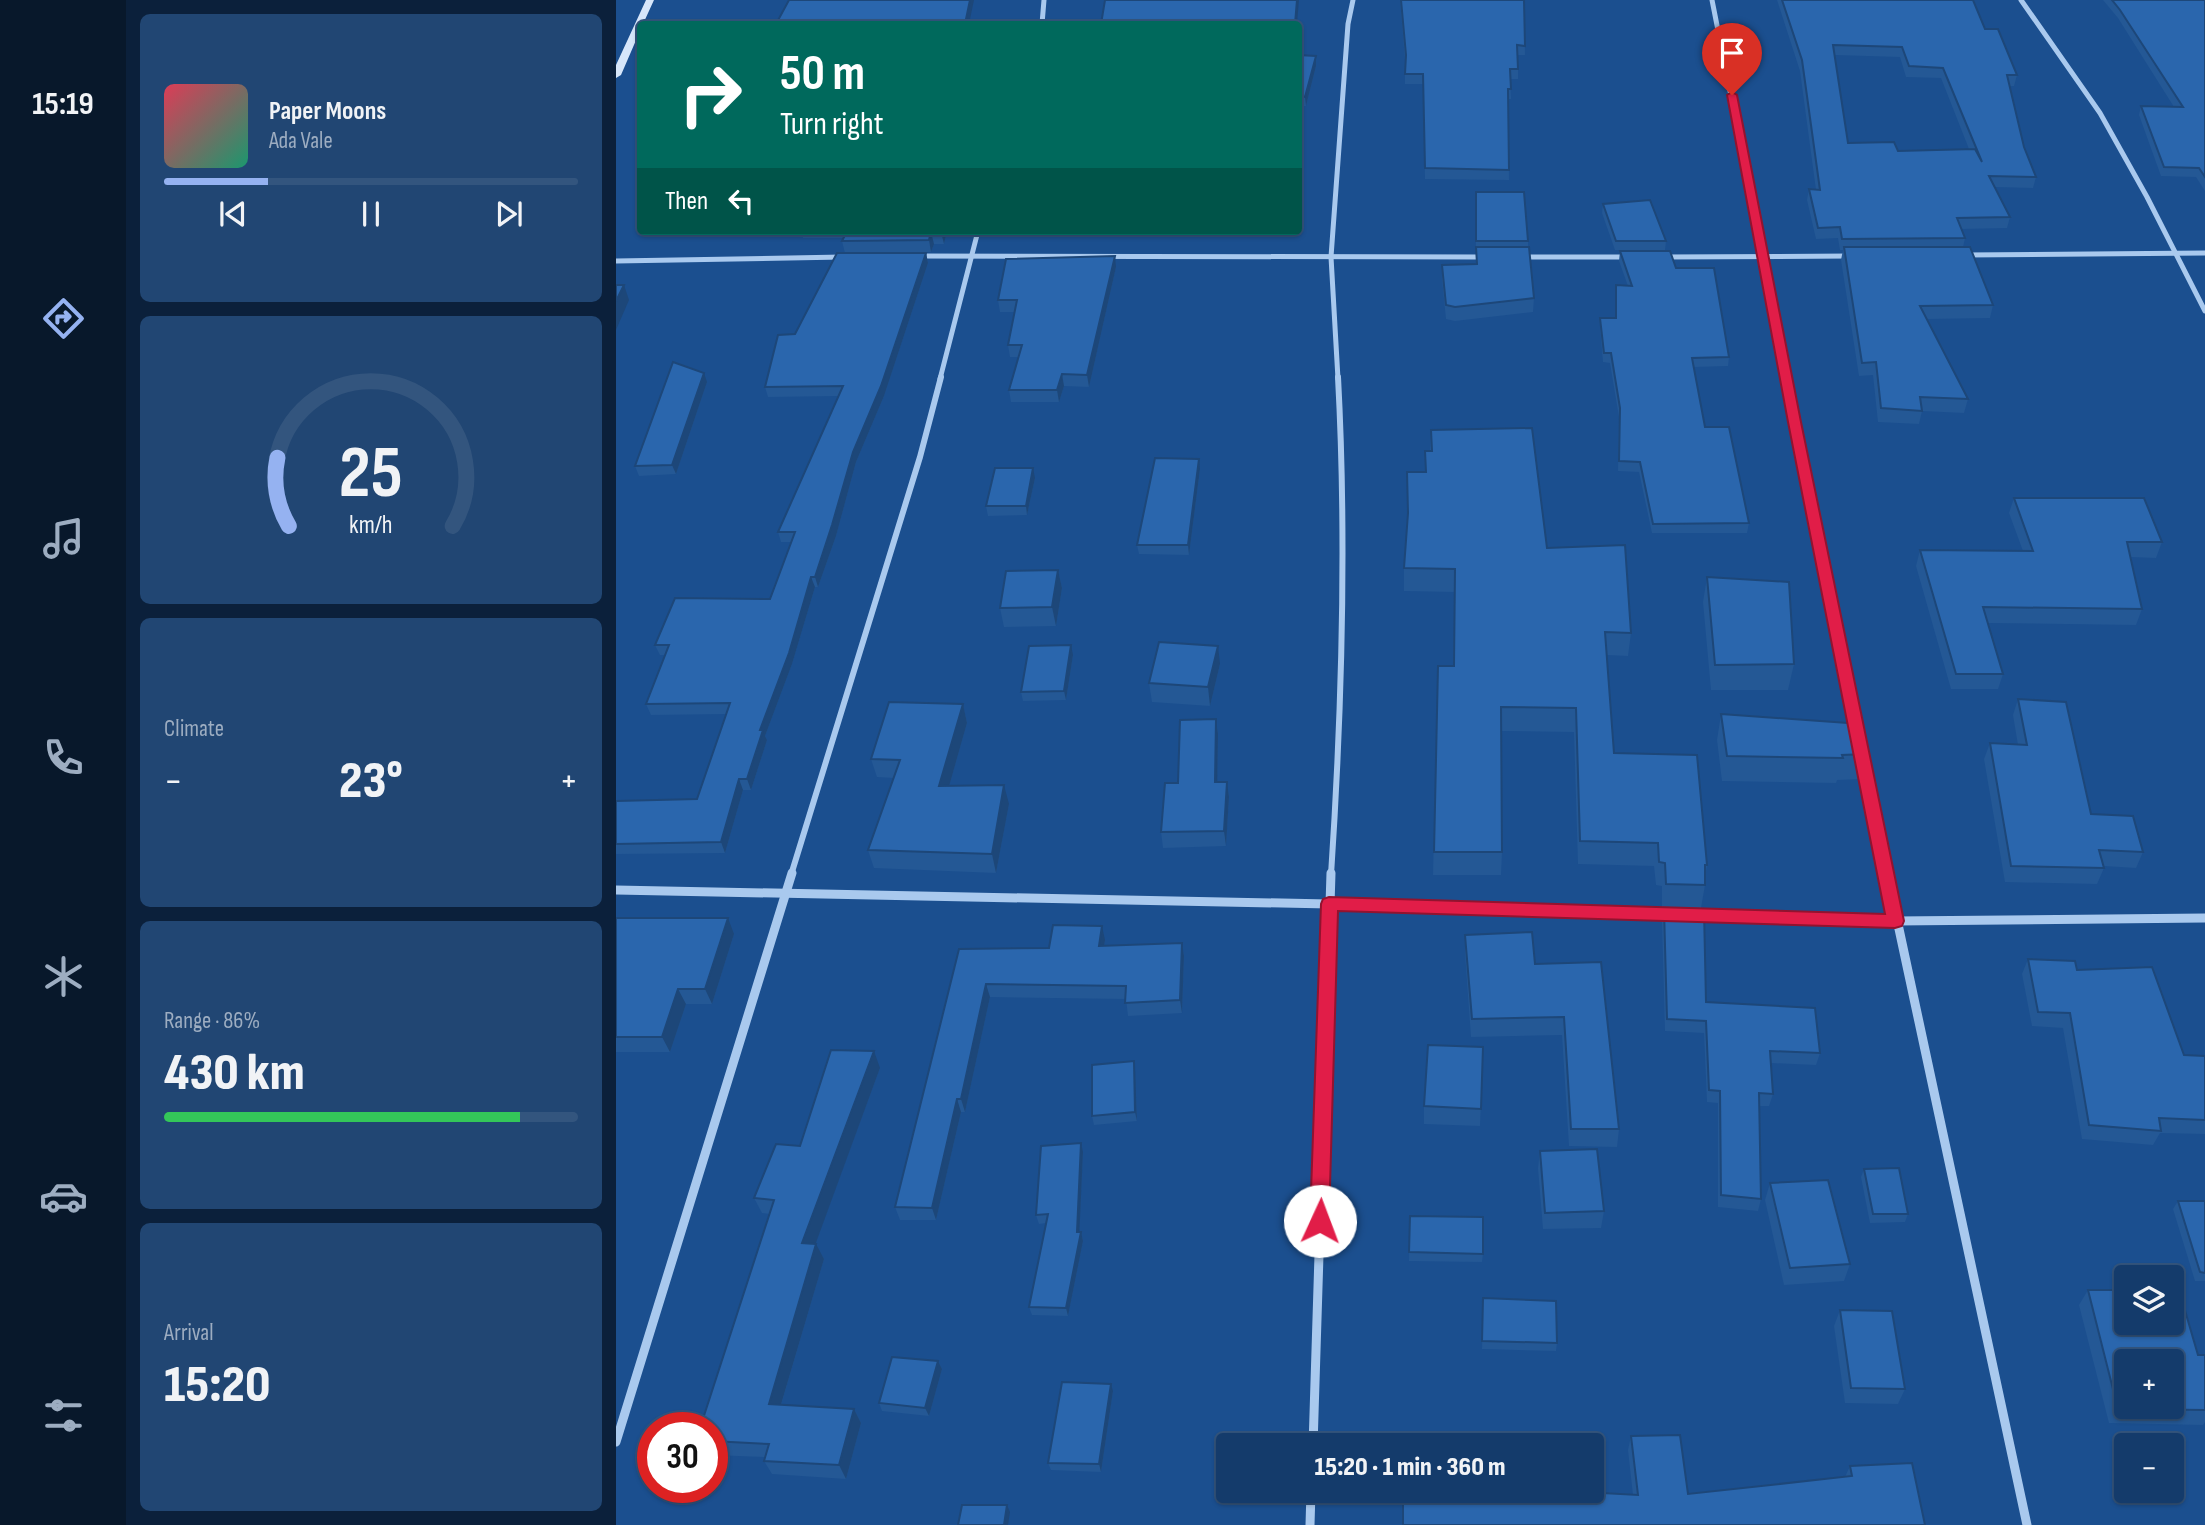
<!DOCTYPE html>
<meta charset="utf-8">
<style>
body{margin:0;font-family:"Sofia Sans Condensed",sans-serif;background:#214673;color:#f1f3f6;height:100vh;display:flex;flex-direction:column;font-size:26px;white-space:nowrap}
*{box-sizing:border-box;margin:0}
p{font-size:23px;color:#9dadc1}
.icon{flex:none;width:38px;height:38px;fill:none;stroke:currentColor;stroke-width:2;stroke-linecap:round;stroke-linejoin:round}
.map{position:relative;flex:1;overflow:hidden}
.side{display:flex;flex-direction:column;gap:14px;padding:14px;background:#0b203b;width:490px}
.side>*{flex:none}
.guide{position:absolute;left:21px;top:21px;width:665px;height:214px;border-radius:7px;box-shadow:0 2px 5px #0004,0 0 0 2px #33557e;background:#00695c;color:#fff;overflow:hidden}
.controls{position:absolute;left:1498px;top:1265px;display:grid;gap:14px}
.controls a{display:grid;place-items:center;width:70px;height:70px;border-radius:7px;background:#143b6b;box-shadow:0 2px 5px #0004,0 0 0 2px #33557e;font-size:35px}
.speed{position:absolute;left:21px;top:1412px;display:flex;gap:14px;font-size:35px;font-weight:700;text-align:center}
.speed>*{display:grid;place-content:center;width:91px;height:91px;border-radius:50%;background:#143b6b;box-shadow:0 2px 5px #0004,0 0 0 2px #33557e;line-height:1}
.speed .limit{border:10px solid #d22;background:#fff;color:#111}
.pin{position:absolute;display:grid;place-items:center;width:60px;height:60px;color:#fff;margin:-72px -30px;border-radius:50% 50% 50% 0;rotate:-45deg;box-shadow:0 0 7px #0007}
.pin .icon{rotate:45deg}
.me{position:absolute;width:77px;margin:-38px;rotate:2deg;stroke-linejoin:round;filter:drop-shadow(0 0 5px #0008)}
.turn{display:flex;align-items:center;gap:24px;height:147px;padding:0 28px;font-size:32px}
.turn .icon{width:91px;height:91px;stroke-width:2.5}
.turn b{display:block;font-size:49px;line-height:60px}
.then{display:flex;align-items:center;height:66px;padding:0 28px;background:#0003;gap:14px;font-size:26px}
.big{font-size:52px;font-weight:800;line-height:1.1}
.side .widget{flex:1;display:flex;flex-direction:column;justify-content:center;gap:10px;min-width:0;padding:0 24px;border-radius:10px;background:#214673}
.side .dial{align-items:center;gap:0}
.dial svg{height:182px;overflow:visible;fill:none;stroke:#33557e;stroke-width:7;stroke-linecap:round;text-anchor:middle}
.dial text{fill:#f1f3f6;stroke:none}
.song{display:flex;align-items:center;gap:21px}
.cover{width:84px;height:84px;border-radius:10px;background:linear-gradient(135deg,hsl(350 70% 55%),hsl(160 70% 35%))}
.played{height:7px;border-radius:4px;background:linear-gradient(90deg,#95b2f1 25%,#33557e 25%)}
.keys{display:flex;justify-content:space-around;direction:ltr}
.heat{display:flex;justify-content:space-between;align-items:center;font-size:38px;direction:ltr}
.charge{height:10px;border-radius:5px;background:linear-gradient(90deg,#34c759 86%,#33557e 0)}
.trip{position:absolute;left:600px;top:1433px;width:388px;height:70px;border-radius:7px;background:#143b6b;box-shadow:0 2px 5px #0004,0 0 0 2px #33557e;font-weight:800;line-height:70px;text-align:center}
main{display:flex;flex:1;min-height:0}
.dock{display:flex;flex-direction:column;width:126px;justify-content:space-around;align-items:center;background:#08182b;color:#9dadc1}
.dock .icon{width:49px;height:49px}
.dock .selected{color:#95b2f1}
.dock b{font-size:32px;color:#f1f3f6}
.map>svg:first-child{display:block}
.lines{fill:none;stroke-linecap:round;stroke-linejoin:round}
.street-far2{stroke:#a9c9ee;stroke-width:5}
.street-far1{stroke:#a9c9ee;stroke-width:6}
.street{stroke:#a9c9ee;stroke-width:9}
.secondary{fill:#d6e6fa;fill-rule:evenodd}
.wall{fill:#245895;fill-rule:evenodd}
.shaded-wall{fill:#1d4779}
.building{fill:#2a66ad;stroke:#1d4779;stroke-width:2;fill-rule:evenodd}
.route{fill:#e11d48;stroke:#92132f;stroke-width:2}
</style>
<main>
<nav class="dock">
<b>15:19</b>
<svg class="icon selected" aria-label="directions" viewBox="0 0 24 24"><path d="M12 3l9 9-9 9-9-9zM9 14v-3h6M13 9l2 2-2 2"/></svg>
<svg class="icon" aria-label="music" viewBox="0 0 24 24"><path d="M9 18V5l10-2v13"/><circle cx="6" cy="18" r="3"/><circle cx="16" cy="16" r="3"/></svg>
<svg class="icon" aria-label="phone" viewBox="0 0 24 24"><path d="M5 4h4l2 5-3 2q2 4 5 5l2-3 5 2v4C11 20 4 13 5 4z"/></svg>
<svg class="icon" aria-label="climate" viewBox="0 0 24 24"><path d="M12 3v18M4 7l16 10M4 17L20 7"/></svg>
<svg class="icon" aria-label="car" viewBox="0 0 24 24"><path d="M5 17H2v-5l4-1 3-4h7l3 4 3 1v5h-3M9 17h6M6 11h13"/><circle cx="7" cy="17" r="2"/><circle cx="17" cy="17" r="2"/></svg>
<svg class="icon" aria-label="filters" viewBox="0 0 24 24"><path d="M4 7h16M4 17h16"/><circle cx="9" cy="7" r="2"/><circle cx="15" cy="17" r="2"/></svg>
</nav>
<section class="side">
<div class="widget">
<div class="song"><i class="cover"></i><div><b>Paper Moons</b><p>Ada Vale</p></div></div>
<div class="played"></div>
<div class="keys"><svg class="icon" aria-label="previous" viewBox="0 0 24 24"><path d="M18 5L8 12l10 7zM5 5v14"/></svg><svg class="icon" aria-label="pause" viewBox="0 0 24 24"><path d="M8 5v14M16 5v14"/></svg><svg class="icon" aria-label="next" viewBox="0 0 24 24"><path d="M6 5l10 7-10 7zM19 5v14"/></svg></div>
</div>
<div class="widget dial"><svg viewBox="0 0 100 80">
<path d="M14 69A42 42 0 1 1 86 69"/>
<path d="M14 69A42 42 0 0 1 9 39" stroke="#95b2f1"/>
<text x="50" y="56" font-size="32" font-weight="700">25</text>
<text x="50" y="72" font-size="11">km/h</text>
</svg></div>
<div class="widget"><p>Climate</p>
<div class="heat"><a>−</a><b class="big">23°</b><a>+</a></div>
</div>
<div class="widget"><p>Range · 86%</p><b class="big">430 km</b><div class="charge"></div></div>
<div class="widget"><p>Arrival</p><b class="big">15:20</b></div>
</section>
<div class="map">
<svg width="1589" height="1525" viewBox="0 0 1589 1525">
<rect width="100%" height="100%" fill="#1b4f8f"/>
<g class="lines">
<g class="street-far2">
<path d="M1096,0L1171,379"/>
<path d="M1405,0L1484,113L1531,197L1589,311"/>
<path d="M426,24L428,0"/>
<path d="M1348,255L1589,253"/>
<path d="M302,256L867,257"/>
<path d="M907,257H1011"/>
<path d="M1047,257L1235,256"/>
<path d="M0,261L227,257"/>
<path d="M324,379L362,231"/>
<path d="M722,379L715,257L732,24L737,0"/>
</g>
<g class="street-far1">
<path d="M1171,377L1241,731"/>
<path d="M1247,759L1272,875"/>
<path d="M175,875L304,457L325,377"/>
<path d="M715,875C726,709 731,543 722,377"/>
</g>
<g class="street">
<path d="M1271,873L1411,1525"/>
<path d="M0,890L713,904L1056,914"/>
<path d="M1078,915L1279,921L1589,918"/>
<path d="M0,1442L176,873"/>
<path d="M697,1446L715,873"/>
<path d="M694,1525L695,1491"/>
</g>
<path class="secondary" d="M30,0H38L27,24H24V31L5,75L0,78V65Z"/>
</g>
<g class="wall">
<path d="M784,0H908L909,55H902V79H894L895,99H892L893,180L809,179L807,84H789V60Z"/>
<path d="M1161,0H1357L1369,29L1401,75L1398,86H1394L1408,147L1420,177L1417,188L1379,187L1394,217L1391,228L1345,229L1349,238L1347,247L1377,305L1374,318L1311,319L1352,399L1348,413L1306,411L1303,424L1262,422L1257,375L1243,376L1225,260L1227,250H1224L1222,238L1200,239L1191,200L1193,189L1200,190L1184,71ZM1219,55L1284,57L1290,77L1325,78L1353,149L1282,151L1232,143Z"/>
<path d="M1487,0H1589V191L1580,177L1545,176L1523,115L1525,106L1558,107L1502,18Z"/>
<path d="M682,55L700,56V66L690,106H682Z"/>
<path d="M860,192L912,241V247L918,298L917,312L839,321L830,319L826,279V265L860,264Z"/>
<path d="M987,204L1050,241L1049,250H999L986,213Z"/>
<path d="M185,231H331L328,244H318L315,252L229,253L226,241L228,238H187Z"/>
<path d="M493,231H589V234L493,237Z"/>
<path d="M1004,251L1060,268L1113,357L1112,366L1077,367L1089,427L1133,523L1131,533H1036L1023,472L1002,471L1003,417L994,363L987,362L984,327V318H999L1000,285L1012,286L1003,261Z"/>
<path d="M310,253L312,263L268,396L240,462L220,536L202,587H199L176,664L149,736L151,740L135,790H127L109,853L0,854V801L81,799L111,714L35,715L30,704L49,655H44L39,645L154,599L175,542H165L162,532L223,396L152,397L149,387L179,334Z"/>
<path d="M500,267L473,387L448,386L443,402H395L393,390L402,357H394L392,345L398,312H384L382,300Z"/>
<path d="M91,382L60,474L23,476L19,466Z"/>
<path d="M815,430L1015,633L1012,656L991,655L998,753L1091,865L1089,877V885L1085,908L1046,907V886L1040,885L1038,866L962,864L958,732L885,731L886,852L885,875H817L822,666H837L839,592L788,591V568L791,520V472H809V451H814Z"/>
<path d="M584,469L573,555L523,554L521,545Z"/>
<path d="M419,478L411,515L372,516L370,506Z"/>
<path d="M1398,498L1546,542L1540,558L1515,557L1526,609L1520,625L1372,623L1387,674L1382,689H1335L1300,566L1304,550L1407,551L1393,513Z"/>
<path d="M442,570L446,588L440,626L388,627L384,608Z"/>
<path d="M1091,577L1178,664L1172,690H1095L1087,602Z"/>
<path d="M457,655L450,700L407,701L405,692Z"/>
<path d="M604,664L594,706L536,702L533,683Z"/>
<path d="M1402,699L1475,814L1527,852L1520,868L1488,866V868L1481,884L1389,882L1368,759L1374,743L1402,745L1397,715Z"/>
<path d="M347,704L351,723L333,786L393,804L380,873L258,868L252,850L278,778L261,777L255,759Z"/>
<path d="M1105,714L1252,754L1245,779L1221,780L1220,783L1106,781L1101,740Z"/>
<path d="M600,719L602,734L601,782H611L613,797L610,846L547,848L545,832L562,783Z"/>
<path d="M1048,909L1090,1002L1204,1053L1200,1065L1155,1063L1157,1094L1153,1106H1143L1145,1199L1142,1211L1102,1207V1103L1091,1102L1088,1033L1049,1031L1046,921Z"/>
<path d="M0,918L118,934L96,1004H70L54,1052H0Z"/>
<path d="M849,935L919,964L985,962L1003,1129L1001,1147L953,1146L946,1035L855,1037L849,953Z"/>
<path d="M489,940L488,946L566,943L568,956L566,1013L512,1016L510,999L374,997L349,1112H345L320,1220H284L279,1207L343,949L433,948Z"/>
<path d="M1412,959L1461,970L1568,1055L1589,1056V1134L1544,1133L1537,1145L1466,1139L1447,1028L1416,1026L1406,974Z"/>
<path d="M867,1047L864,1126L808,1124V1106Z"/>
<path d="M264,1068L199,1244L208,1259L165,1405L238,1409L245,1423L230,1479L156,1474L148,1461L149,1457L96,1455V1428L154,1214L146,1213L138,1198L184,1146Z"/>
<path d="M519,1070L521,1121L478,1125L476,1116Z"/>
<path d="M924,1151L988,1211L985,1228L927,1229L922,1168Z"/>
<path d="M467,1152L463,1232H465L467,1241L452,1316L416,1315L413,1307L430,1223L423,1224L420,1215Z"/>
<path d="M1248,1169L1292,1214L1289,1222L1254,1223L1245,1177Z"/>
<path d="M1154,1183L1234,1264L1228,1281L1168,1285L1149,1200Z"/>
<path d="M1562,1201H1589V1281H1579L1557,1209Z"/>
<path d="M794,1216L867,1254L866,1262L793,1261Z"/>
<path d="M1472,1290L1582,1355H1589V1422L1587,1425L1493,1423L1463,1305Z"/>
<path d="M867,1298L941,1343L940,1351L866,1349Z"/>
<path d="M1224,1310L1289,1389L1282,1404L1229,1403L1218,1326Z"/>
<path d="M322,1361L326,1369L313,1416L266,1411L263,1403Z"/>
<path d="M497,1391L485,1472L435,1470L432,1463Z"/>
<path d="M1015,1436L1072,1494L1229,1477L1234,1466L1309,1525L1017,1495L1012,1450Z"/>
</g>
<g class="shaded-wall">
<path d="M354,0H358L353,24H349Z"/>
<path d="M681,0H683L681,24H679Z"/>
<path d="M700,56V66L690,106L689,97Z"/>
<path d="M326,231H331L328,244L325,232Z"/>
<path d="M315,232L318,244L315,252L313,240Z"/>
<path d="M310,253L312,263L268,396L240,462L220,536L202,587L199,577L237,452Z"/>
<path d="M499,256L500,267L473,387L471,375Z"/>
<path d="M8,285L13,300L0,330V301Z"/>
<path d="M88,373L91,382L60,474L56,465Z"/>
<path d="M446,374L448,386L443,402L441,390Z"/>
<path d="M583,459L584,469L573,555L572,545Z"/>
<path d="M417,468L419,478L411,515L410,506Z"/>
<path d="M442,570L446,588L440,626L436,607Z"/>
<path d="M195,577L199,587L176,664L149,736L151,740L135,790L131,779L144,730Z"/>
<path d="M455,645L457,655L450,700L448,691Z"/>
<path d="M602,646L604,664L594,706L592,687Z"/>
<path d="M347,704L351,723L328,804L323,786Z"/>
<path d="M600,719L602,734L601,798L599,782Z"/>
<path d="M123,779L127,790L109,853L105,842Z"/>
<path d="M611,782L613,797L610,846L608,831Z"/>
<path d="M388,785L393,804L380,873L376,854Z"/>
<path d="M112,918L118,934L96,1004L89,989Z"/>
<path d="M486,926L489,940L486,960L483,946Z"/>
<path d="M566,943L568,956L566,1013L564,1000Z"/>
<path d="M370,984L374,997L349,1112L345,1099Z"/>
<path d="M62,989L70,1004L54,1052L46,1037Z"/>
<path d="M258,1051L264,1068L194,1259L186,1243Z"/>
<path d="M518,1061L519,1070L521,1121L519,1112Z"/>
<path d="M341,1099L345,1112L320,1220L316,1208Z"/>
<path d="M465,1143L467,1152L463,1241L461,1232Z"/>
<path d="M465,1232L467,1241L452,1316L450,1308Z"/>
<path d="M200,1244L208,1259L161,1418L153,1404Z"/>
<path d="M322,1361L326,1369L313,1416L309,1408Z"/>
<path d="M495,1384L497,1391L485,1472L483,1464Z"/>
<path d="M238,1409L245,1423L230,1479L223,1465Z"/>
<path d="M391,1505L394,1512L392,1525H388Z"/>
</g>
<g class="building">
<path d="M173,0H354L349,24H160Z"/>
<path d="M489,0H681L679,24H485Z"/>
<path d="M785,0H908L909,46L901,45L902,69H894L895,89H892L893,170L809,168L807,74H789L790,55Z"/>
<path d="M1166,0H1357L1369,29H1382L1401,75H1391L1408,147L1420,177L1373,176L1394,217L1341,218L1349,238L1226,239L1224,227L1202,228L1193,189L1204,190L1186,60ZM1217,45L1286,47L1293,66L1327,68L1366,162L1359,149L1282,151L1278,142L1232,143Z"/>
<path d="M1496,0H1589V177L1583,168L1548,167L1525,106L1567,107L1504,10Z"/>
<path d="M682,55L700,56L689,97L682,96Z"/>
<path d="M860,192H908L912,241H860Z"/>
<path d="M1034,200L1050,241H1000L987,204Z"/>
<path d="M231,231H326L325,232H315L313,240L226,241Z"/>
<path d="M860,247H913L918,298L839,307L830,305L826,265L861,264Z"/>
<path d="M1228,247H1354L1377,305L1304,306L1352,399L1304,397L1306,411L1265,408L1260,362L1246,363Z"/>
<path d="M1004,251H1054L1060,268H1098L1113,357L1076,358L1089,427H1113L1133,523L1037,524L1024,462L1003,461L1004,408L995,353H988L984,318H1000V285L1016,286Z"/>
<path d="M221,253H310L265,386L237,452L216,525L199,577H195L173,653L144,730H147L131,779H123L105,842L0,844V801L81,799L114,703L30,704L53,645H39L59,598L154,599L179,532H162L227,386L149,387L162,335L179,334Z"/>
<path d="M499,256L471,375L446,374L441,390H393L406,345H392L401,300H382L390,259Z"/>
<path d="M0,285H8L0,301Z"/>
<path d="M57,362L88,373L56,465L19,466Z"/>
<path d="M916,428L931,548L1009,545L1015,633L989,632L998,753L1081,755L1091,865H1089V885L1050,884L1049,863L1043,862L1042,843L964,841L960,708L885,707L886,852H818L822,666H838L839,569L788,568L792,513L791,472H810L809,451H816L815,430Z"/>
<path d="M539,458L583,459L572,545H521Z"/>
<path d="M379,468H417L410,506H370Z"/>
<path d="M1398,498H1528L1546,542H1511L1526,609L1367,607L1387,674H1340L1304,550L1417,551Z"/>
<path d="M442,570L436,607L384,608L390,571Z"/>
<path d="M1091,577L1173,582L1178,664L1099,665Z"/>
<path d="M543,642L602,646L592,687L533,683Z"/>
<path d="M455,645L448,691L405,692L413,646Z"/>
<path d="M1402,699L1450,702L1475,814L1517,816L1527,852L1483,850L1488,868L1395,866L1374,743L1411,745Z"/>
<path d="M273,702L347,704L323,786L388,785L376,854L252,850L284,760L255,759Z"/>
<path d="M1105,714L1246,724L1252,754L1226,755L1227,758L1111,756Z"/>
<path d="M600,719L599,782H611L608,831L545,832L549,783H562L564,720Z"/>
<path d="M1048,909L1088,910L1090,1002L1199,1008L1204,1053L1154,1051L1157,1094L1143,1093L1145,1199L1105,1195L1104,1091L1093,1090L1090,1021L1051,1019Z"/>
<path d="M0,918H112L89,989H62L46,1037H0Z"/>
<path d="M437,925L486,926L483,946L566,943L564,1000L509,1003L510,986L370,984L345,1099H341L316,1208L279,1207L343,949L433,948Z"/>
<path d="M916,932L919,964L985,962L1003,1129H955L948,1017L856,1019L849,935Z"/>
<path d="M1412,959L1459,961L1461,970L1536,967L1568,1055L1589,1056V1120L1543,1118L1545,1131L1473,1125L1454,1013L1422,1012Z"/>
<path d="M812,1045L867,1047L865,1109L808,1106Z"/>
<path d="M215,1050L258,1051L186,1243L200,1244L153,1404L238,1409L223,1465L148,1461L153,1444L96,1441V1428H84L158,1200L138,1198L160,1144L184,1146Z"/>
<path d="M518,1061L519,1112L476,1116V1065Z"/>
<path d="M465,1143L461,1232H465L450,1308L413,1307L432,1214L420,1215L425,1146Z"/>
<path d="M981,1149L988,1211L929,1213L924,1151Z"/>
<path d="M1283,1168L1292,1214H1257L1248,1169Z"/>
<path d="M1212,1180L1234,1264L1174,1268L1154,1183Z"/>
<path d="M1562,1201H1589V1273L1584,1272Z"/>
<path d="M794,1216L867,1217V1254L793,1252Z"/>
<path d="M1472,1290H1510V1323H1556V1290H1563L1582,1355H1589V1410L1502,1409ZM1510,1362H1556V1407H1510Z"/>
<path d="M867,1298L940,1301L941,1343L866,1341Z"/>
<path d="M1224,1310L1276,1311L1289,1389L1235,1388Z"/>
<path d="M276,1357L322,1361L309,1408L263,1403Z"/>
<path d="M446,1382L495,1384L483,1464L432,1463Z"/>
<path d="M1064,1435L1072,1494L1236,1476L1234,1466L1296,1463L1309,1525H787V1491H949L1022,1495L1015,1436Z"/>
<path d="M346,1505H391L388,1525H342Z"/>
</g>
<path class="route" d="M1116,92L1121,95L1185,422L1288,921L1286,926L1279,928L722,911L713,1221L710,1228L704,1230L697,1228L694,1221L705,904L707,899L713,897L1269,914L1172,422L1111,95Z"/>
</svg>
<div class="controls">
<a><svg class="icon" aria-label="layers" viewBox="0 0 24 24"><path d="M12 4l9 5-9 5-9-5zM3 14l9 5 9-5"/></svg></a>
<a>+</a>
<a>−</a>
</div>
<div class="speed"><div class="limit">30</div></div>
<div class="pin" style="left:1116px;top:95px;background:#d93025"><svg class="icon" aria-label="arrive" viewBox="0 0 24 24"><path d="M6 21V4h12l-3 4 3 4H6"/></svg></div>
<svg class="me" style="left:704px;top:1221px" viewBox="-20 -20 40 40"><circle r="19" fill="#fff"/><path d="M0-13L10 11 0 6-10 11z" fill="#e11d48"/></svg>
<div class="trip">15:20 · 1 min · 360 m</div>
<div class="guide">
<div class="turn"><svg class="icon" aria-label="right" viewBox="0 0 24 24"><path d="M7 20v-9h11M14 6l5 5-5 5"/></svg><div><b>50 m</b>Turn right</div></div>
<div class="then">Then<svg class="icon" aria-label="left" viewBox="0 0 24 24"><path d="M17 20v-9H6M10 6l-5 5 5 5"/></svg></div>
</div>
</div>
</main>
